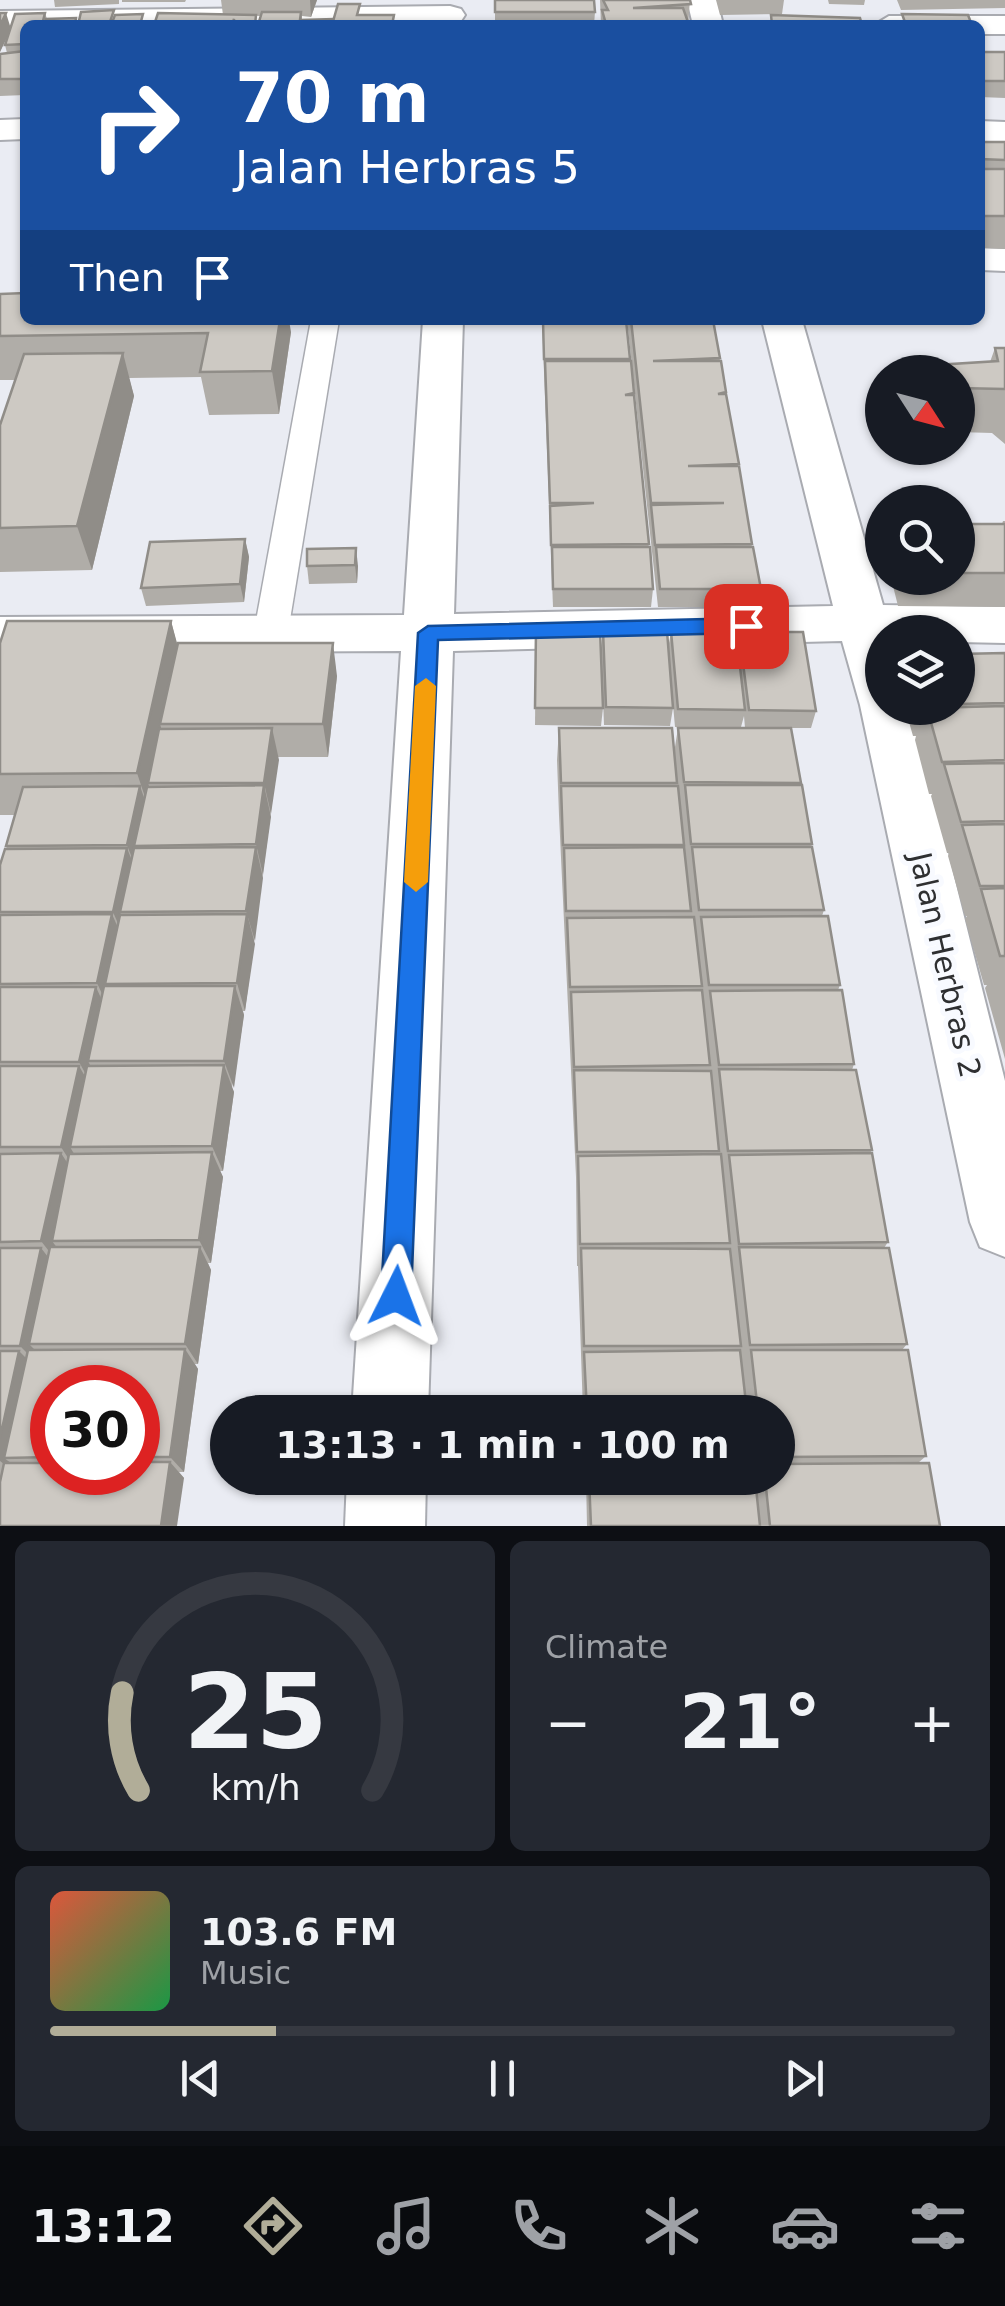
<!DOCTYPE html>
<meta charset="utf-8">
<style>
body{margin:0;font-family:"DejaVu Sans",sans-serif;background:#242831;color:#f1f3f6;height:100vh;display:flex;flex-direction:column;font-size:38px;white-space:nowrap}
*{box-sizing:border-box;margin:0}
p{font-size:32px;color:#9ea1a6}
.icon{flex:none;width:55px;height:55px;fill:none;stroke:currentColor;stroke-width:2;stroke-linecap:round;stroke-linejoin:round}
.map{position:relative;height:1526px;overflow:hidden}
.drawer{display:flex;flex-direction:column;gap:15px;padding:15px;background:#0d0f14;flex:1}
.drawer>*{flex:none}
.hud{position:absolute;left:20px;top:20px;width:965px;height:305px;border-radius:15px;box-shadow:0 2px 8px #0004;background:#1a4fa0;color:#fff;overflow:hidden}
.needle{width:65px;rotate:126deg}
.fabs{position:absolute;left:865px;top:355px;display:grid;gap:20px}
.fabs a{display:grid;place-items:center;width:110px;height:110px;border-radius:50%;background:#171b24;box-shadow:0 2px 8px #0004;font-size:50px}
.speed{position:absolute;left:30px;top:1365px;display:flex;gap:20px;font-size:50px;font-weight:700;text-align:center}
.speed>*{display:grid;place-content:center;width:130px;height:130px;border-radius:50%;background:#171b24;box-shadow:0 2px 8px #0004;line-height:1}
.speed .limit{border:15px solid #d22;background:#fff;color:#111}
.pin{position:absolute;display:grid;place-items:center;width:85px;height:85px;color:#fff;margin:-42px;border-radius:20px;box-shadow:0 5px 15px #0006}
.me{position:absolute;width:110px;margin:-55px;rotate:3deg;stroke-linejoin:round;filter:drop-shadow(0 0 8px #0008)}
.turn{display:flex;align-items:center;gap:35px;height:210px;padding:0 50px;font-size:45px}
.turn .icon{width:130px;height:130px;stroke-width:2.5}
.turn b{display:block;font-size:70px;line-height:85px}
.then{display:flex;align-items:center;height:95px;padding:0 50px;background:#0003;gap:20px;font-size:38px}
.big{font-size:75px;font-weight:600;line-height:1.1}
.drawer .widget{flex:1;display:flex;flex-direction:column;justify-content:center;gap:15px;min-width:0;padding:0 35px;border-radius:15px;background:#242831}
.drawer .dial{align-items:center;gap:0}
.dial svg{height:260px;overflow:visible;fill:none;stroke:#363941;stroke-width:7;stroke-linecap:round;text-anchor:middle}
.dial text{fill:#f1f3f6;stroke:none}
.song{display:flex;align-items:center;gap:30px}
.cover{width:120px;height:120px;border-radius:15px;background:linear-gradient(135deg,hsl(10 70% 55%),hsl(140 70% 35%))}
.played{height:10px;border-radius:5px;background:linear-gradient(90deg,#b1ad98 25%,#363941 25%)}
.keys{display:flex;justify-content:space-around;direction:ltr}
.heat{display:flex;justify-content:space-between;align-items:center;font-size:55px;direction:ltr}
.drawer .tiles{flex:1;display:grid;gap:15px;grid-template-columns:1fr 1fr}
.widget:last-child{grid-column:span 2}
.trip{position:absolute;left:210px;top:1395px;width:585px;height:100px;border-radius:50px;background:#171b24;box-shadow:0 2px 8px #0004;font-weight:600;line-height:100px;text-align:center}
.tabs{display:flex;height:160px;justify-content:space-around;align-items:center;background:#090b0e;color:#9ea1a6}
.tabs .icon{width:70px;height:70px}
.tabs .selected{color:#b1ad98}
.tabs b{font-size:45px;color:#f1f3f6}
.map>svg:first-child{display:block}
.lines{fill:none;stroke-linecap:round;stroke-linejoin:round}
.service-casing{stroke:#a9abb1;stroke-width:3}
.minor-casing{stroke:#a9abb1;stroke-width:4}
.service{fill:#fff;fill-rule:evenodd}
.minor{fill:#fff;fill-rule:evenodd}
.wall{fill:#b0ada8;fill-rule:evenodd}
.shaded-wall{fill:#908d88}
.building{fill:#cdc9c3;stroke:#908d88;stroke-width:2.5}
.route{fill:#1a73e8;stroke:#114b97;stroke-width:2.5}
.slow{fill:#f59e0b}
.labels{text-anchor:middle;stroke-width:10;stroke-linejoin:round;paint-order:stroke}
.street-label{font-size:30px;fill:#2e2f31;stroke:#f8faff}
</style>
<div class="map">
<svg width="1005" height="1526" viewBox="0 0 1005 1526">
<rect width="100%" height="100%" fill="#eaecf3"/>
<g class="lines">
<g class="service-casing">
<path id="service" d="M311,320H339L288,632L283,641L271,644L259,641L254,632Z"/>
</g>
<g class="minor-casing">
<g id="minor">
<path d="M687,0H717L723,25H693Z"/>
<path d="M450,6L461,9L465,15L461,21L25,25V29H0V11Z"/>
<path d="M889,16H1005V34H980V25H874Z"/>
<path d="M25,119V139L0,140V120Z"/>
<path d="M980,121L1005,122V142L980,141Z"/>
<path d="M980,248L1005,249V271L980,270Z"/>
<path d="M423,320H463L454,614L833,606L762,320H802L883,605L1005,607V643L958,642V632H882V708H912L1005,1081V1257L980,1247L970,1222L860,705L842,641L453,651L428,1412H352L401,651L0,653V617L404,615Z"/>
<path d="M347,1478H426L425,1526H345Z"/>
</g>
</g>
<use href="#service" class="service"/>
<use href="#minor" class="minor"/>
</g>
<g class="wall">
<path d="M54,0H119V4L55,7Z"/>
<path d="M122,0H186L185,2H122Z"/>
<path d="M221,0H317L311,17L302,16V20L333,19L360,15L395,25H258L261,16L223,15Z"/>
<path d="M495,0L595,12L594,25H495Z"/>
<path d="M600,0H690L688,25H601Z"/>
<path d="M716,0H784L782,14L720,15Z"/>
<path d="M828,0H865L864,5L829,4Z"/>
<path d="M897,0H1005V8L901,10Z"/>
<path d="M0,13L10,28L45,13L47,19L76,18L78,25H25V97V95L0,96V54L7,53L5,45L8,34L0,52Z"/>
<path d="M980,52H1005V98L980,97Z"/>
<path d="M980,142H1005V249L980,248Z"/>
<path d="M0,294L291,332L279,414L209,415L201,377L129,378L134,396L92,570L0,572V425L16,380H0Z"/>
<path d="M542,320H626L653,589L651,607H553Z"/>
<path d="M627,320H713L752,547L761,589L757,607H658Z"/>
<path d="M995,348H1005V444L992,433L958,432V372H934L936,365L990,362Z"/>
<path d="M1003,521H1005V607L898,606L891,578H958V524H1002Z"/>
<path d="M245,539L249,557L244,602L146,606L141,588Z"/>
<path d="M307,549L358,566L357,583L309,584L307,566Z"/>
<path d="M171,621L177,645L337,676L328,757H278L245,1011H243L244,1015L232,1088L234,1092L223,1171H220L223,1177L211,1263H208L211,1270L198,1364H195L198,1369L184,1472H179L184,1478L0,1526V865L7,849L6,846L15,815H0V643ZM52,1388H138V1472H52Z"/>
<path d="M536,630L603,708L601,726L535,725Z"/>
<path d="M603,630L673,708L670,726L604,725L601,648Z"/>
<path d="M671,631L737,641L739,632L816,711L811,728H791L800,785L824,910L822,916L840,985L838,990L854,1064L852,1070L872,1150L870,1153L888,1242L884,1248L907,1344L902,1350L926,1456L918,1463L940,1526H587L586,1478H778V1412H583L578,1266H577L576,1177L559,815L557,760L559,728L674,753L678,728H745L744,716L741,727H675L668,649Z"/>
<path d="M1005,653V1059L985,988L987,985H984L965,919L967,916H965L948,856L949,853H947L931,796L932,794H929L915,740L916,736H913L905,708H958V654Z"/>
</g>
<g class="shaded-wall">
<path d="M310,0H317L311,17Z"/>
<path d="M6,13L11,29L0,52V26Z"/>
<path d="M280,320H289L291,332L279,414L272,371Z"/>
<path d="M123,353L134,396L92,570L77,526Z"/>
<path d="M245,539L249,557L244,602L240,584Z"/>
<path d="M356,548L358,566L357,583L355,565Z"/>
<path d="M171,621L183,665L160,724L166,744L148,783L154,801L151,815L137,773Z"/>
<path d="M333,643L337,676L328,757L323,724Z"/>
<path d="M272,728L279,760L271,814L264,783Z"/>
<path d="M264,785L271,817L263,875L256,844Z"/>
<path d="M140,786L151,818L134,846L141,864L139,876L127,845Z"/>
<path d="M256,847L263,878L255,941L246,911Z"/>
<path d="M127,848L139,879L120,912L128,931L126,942L113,912Z"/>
<path d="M112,914L125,944L105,984L113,1000L110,1011L97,983Z"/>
<path d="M247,914L255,944L245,1011L237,983Z"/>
<path d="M235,986L244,1015L234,1088L224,1061Z"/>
<path d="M96,987L109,1016L88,1061L96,1077L94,1089L79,1062Z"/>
<path d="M224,1065L234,1092L223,1171L212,1146Z"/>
<path d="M79,1066L94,1092L70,1147L79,1162L77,1172L61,1147Z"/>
<path d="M212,1152L223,1177L211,1263L199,1240Z"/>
<path d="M61,1153L77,1178L52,1241L61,1253L59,1264L41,1241Z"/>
<path d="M200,1247L211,1270L198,1364L185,1344Z"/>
<path d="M41,1248L59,1271L29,1344L41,1356L39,1365L20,1346Z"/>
<path d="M185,1349L198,1369L184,1472L170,1457Z"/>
<path d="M19,1351L38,1370L4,1458L18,1468L17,1474L0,1461V1438Z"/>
<path d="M170,1462L184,1478L177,1526H161Z"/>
</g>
<g class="building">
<path d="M495,0H594L595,12H495Z"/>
<path d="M603,0H690L691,4L633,8H683L688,22L606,24L602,10H608Z"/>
<path d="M338,4H360L357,15H394L392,25H332Z"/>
<path d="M114,10L109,25H78L81,12Z"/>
<path d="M262,12H301L300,20L333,19L332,22V25H258Z"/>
<path d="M0,13H6L0,26Z"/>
<path d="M45,13L42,25H25V44L5,45L15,14Z"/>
<path d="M158,13L256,15L255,25H234V19L232,25H154Z"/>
<path d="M143,14L140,25H111L115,15Z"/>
<path d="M902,14L968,15L972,25H906Z"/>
<path d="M771,15L860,18L862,25H772Z"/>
<path d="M76,18L75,25H45L46,19Z"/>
<path d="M25,51V70L22,79H0V54Z"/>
<rect x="980" y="52" width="25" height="29"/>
<path d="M980,142H1005V160L980,159Z"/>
<rect x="980" y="169" width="25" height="47"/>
<path d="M25,293V320H280L272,371L200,372L208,333L0,336V294Z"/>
<path d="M543,320H626L630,359H544Z"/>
<path d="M631,320H713L720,358L653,361H721L726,392L718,394H726L739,464L688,466H739L752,544L655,545L651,505L724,503H651Z"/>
<path d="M995,348H1005V389L958,388V372H936V365L998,361Z"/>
<path d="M123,353L77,526L0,528V425L24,354Z"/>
<path d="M545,361H631L634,393L625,395H634L649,544L551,545L550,506L594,503H550Z"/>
<rect x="958" y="524" width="47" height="49"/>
<path d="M245,539L240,584L141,588L150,542Z"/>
<path d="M552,547H650L653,589H553Z"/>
<path d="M656,547H753L761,589H660Z"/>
<path d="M356,548L355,565L307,566V549Z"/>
<path d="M7,621H171L137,773L0,774V643Z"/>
<path d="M536,630H600L603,708H535Z"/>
<path d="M603,630L667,631L673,708L606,707Z"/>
<path d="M671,631L736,632L745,710L678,709Z"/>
<path d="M739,632H803L816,711L749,710Z"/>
<path d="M178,643H333L323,724H160Z"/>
<path d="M1005,653V703L958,704V654Z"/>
<path d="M1005,706V760L942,762L927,708Z"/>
<path d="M272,728L264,783H148L159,729Z"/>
<path d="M559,728H672L677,783H561Z"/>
<path d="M678,728H791L801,783L684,782Z"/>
<path d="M1005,763V821L961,822L944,764Z"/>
<path d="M264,785L256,844L134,846L147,787Z"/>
<path d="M685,785H802L812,844H691Z"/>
<path d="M140,786L127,845L6,846L23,787Z"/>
<path d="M561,786H678L684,845H563Z"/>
<path d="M1005,824V886H980L962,825Z"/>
<path d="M256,847L246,911L120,912L134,848Z"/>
<path d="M684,847L691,911H566L564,848Z"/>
<path d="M692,847H812L824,910H699Z"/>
<path d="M127,848L113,912H0V865L5,849Z"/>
<path d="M1005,888V956H1000L981,889Z"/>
<path d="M112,914L97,983L0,984V915Z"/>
<path d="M247,914L237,983L105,984L120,915Z"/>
<path d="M828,916L840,985H709L701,917Z"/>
<path d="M694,917L702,986L570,987L567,918Z"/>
<path d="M104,986H235L224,1061H88Z"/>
<path d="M0,987H96L79,1062H0Z"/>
<path d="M702,990L710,1065L574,1067L571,992Z"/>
<path d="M842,990L854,1064L719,1065L710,991Z"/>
<path d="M224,1065L212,1146L70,1147L87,1066Z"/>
<path d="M0,1066H79L61,1147H0Z"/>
<path d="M719,1069L856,1070L872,1150L728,1151Z"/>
<path d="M574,1070L711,1071L719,1151L577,1152Z"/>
<path d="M212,1152L199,1240L52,1241L69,1154Z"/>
<path d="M61,1153L41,1241L0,1242V1154Z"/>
<path d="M872,1153L888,1242L739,1244L729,1155Z"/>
<path d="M721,1154L730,1243L580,1244L578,1156Z"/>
<path d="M50,1247H200L185,1344H29Z"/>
<path d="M739,1247L889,1248L907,1344L750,1345Z"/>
<path d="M0,1248H41L20,1346H0Z"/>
<path d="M581,1248L730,1249L741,1346H584Z"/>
<path d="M185,1349L170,1457H138V1388H52V1457L4,1458L28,1350Z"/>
<path d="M740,1350L747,1412H587L584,1352Z"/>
<path d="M751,1350H908L926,1456L778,1457V1412H758Z"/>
<path d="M0,1351H19L0,1438Z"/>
<path d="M138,1462H170L161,1526H0V1482L4,1463H52V1472H138Z"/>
<path d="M929,1463L940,1526H770L765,1478H778V1464Z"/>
<path d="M589,1478H755L760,1526H591Z"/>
</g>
<path class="route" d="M746,618L756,626L746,633L438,640L411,1296L407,1306L396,1311L385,1306L381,1296L418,633L428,626Z"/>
<path class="slow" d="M426,678L436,686L428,882L416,892L404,882L415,686Z"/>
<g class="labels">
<g class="street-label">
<text transform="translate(945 965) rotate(77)" y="10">Jalan Herbras 2</text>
</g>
</g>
</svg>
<div class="fabs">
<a><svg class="needle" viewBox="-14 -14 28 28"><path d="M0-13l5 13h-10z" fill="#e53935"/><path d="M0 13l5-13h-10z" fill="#9ea1a6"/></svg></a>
<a><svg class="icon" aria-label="search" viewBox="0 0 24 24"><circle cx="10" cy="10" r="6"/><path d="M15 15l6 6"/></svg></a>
<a><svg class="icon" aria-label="layers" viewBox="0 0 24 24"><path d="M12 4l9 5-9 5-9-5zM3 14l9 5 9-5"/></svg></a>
</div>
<div class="speed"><div class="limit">30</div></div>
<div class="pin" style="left:746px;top:626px;background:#d93025"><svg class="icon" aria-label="arrive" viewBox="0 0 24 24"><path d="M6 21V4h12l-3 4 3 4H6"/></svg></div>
<svg class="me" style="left:396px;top:1296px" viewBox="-20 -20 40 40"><path d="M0-17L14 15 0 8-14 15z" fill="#1a73e8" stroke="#fff" stroke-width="4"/></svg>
<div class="trip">13:13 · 1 min · 100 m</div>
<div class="hud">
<div class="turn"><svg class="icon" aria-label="right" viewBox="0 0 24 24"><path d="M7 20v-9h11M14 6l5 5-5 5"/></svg><div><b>70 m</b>Jalan Herbras 5</div></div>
<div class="then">Then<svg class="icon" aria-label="arrive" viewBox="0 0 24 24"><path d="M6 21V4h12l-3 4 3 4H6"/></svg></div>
</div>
</div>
<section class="drawer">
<div class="tiles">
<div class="widget dial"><svg viewBox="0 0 100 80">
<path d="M14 69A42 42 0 1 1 86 69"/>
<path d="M14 69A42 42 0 0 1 9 39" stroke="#b1ad98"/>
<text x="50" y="56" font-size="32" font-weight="700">25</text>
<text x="50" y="72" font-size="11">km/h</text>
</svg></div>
<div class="widget"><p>Climate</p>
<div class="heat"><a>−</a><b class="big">21°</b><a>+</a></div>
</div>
<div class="widget">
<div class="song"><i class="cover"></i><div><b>103.6 FM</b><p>Music</p></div></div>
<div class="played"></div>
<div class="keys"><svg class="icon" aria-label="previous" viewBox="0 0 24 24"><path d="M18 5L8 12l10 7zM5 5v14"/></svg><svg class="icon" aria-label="pause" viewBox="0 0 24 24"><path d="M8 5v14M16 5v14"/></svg><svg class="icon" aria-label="next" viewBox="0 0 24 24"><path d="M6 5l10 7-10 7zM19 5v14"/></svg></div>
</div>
</div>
</section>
<nav class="tabs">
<b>13:12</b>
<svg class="icon selected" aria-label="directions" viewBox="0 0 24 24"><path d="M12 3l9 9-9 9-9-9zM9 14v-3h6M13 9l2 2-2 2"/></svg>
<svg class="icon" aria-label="music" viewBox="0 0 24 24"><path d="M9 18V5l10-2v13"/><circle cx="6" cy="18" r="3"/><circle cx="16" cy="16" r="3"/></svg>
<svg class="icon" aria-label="phone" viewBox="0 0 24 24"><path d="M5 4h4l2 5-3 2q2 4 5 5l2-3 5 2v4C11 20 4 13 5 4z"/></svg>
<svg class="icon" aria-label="climate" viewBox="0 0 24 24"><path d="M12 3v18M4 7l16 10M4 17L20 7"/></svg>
<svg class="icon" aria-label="car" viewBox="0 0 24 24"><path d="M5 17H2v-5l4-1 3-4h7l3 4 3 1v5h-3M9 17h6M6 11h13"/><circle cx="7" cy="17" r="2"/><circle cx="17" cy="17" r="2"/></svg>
<svg class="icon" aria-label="filters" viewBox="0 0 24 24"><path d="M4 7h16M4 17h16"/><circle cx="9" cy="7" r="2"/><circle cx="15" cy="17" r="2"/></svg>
</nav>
